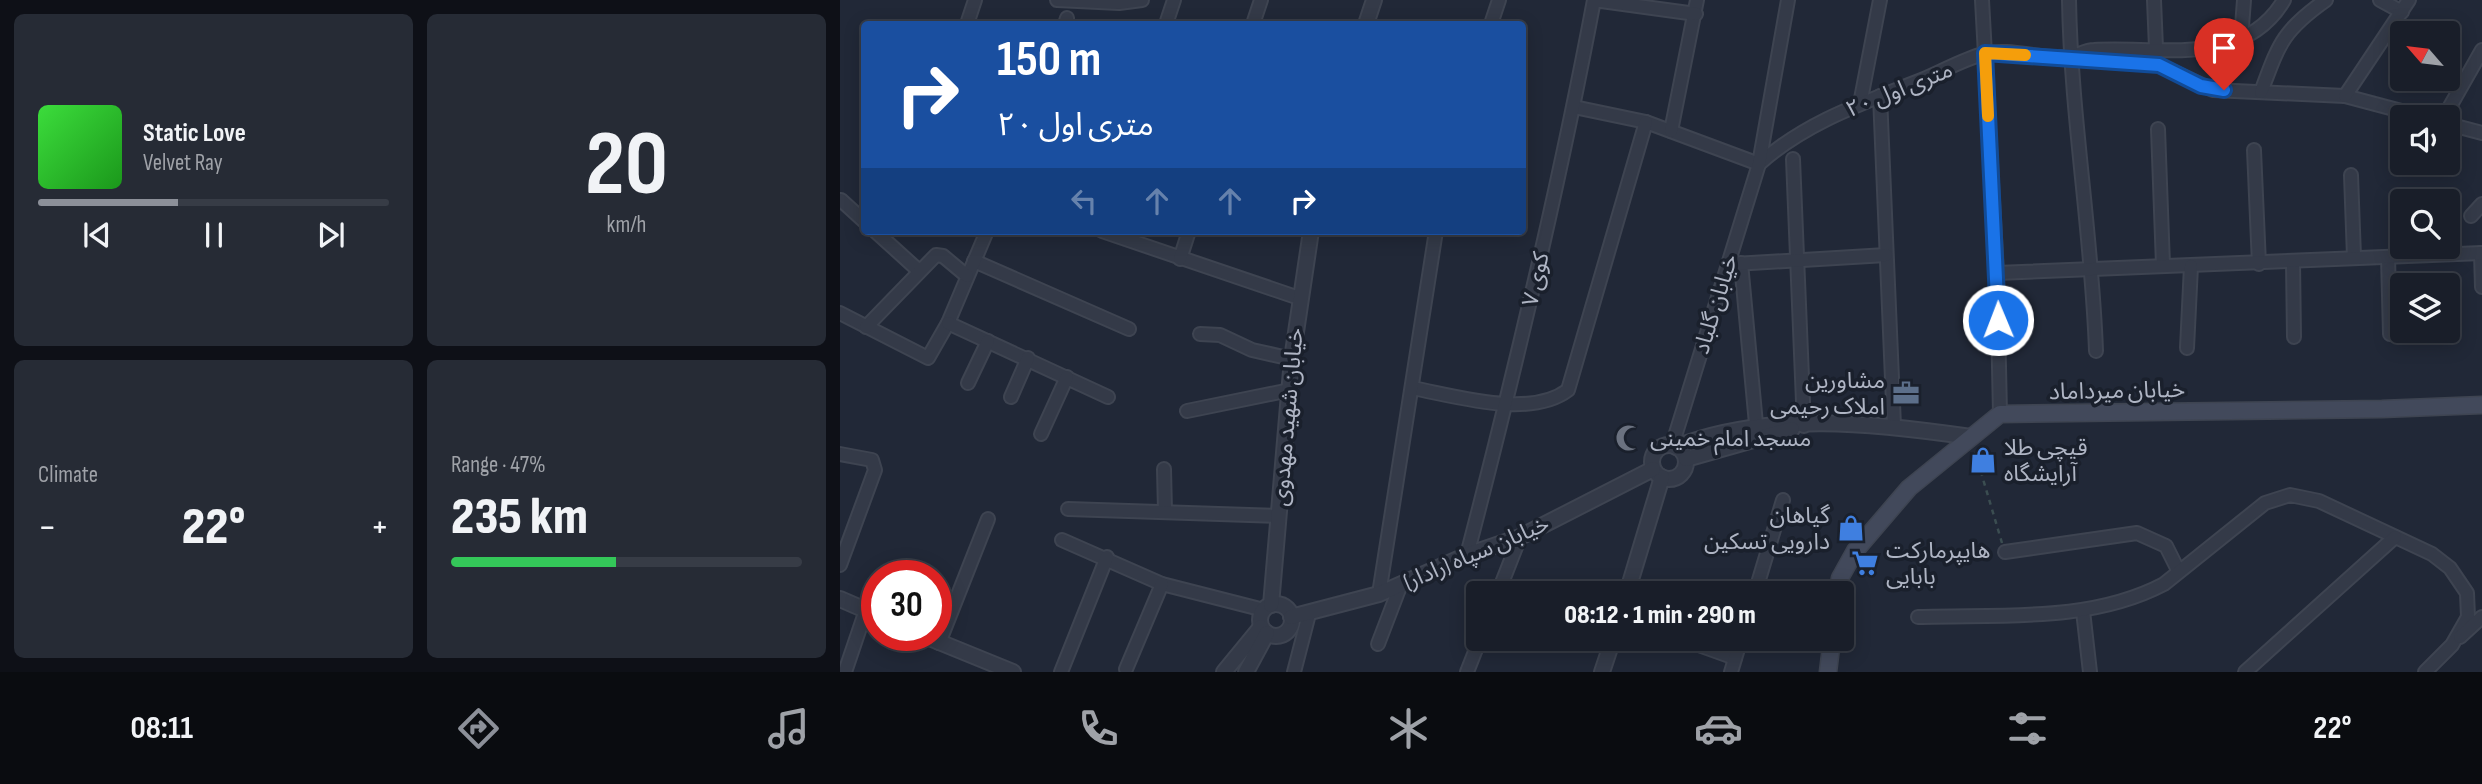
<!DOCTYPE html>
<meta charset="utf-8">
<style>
body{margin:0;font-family:"Sofia Sans Condensed","Noto Sans Arabic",sans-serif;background:#262b35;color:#f1f3f6;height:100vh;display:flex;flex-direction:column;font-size:26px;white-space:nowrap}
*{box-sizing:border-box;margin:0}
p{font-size:23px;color:#9fa2a8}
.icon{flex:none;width:38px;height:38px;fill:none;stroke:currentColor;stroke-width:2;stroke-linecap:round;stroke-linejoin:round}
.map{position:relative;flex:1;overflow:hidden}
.drawer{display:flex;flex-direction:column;gap:14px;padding:14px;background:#0e1017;width:840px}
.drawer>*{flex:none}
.guide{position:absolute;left:21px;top:21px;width:665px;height:214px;border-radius:7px;box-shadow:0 4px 18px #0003,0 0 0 2px #373c46;background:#1a4fa0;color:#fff;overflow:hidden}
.needle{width:46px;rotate:298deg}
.fabs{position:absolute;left:1550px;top:21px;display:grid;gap:14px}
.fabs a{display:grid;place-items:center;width:70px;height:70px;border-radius:7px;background:#191e29;box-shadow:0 4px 18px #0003,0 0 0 2px #373c46;font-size:35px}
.speed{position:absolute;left:21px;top:560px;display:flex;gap:14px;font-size:35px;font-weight:700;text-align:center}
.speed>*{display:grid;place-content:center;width:91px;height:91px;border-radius:50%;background:#191e29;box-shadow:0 4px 18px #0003,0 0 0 2px #373c46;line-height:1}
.speed .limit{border:10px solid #d22;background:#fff;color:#111}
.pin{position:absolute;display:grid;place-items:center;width:60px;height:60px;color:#fff;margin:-72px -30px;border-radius:50% 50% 50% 0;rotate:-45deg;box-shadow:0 0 7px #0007}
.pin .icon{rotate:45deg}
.me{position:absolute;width:77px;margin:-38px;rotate:359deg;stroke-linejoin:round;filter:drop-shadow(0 0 5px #0008)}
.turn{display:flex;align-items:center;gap:24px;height:147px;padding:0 21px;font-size:32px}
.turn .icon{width:91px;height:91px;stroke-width:2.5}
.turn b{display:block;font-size:49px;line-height:60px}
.lanes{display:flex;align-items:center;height:66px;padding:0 21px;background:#0003;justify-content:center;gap:35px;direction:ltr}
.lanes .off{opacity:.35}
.big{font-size:52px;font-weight:800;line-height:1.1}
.drawer .widget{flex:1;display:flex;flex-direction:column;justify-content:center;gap:10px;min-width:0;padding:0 24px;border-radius:10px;background:#262b35}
.drawer .dial{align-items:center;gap:0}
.dial b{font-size:91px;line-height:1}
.song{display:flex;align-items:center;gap:21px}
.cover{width:84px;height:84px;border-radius:10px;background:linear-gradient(135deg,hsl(120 70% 55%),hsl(120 70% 35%))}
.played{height:7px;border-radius:4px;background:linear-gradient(90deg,#8c9099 40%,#373c46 40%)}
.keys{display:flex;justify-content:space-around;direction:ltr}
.heat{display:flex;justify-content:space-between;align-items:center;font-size:38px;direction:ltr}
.charge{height:10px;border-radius:5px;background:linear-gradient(90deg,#34c759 47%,#373c46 0)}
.drawer .tiles{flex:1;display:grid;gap:14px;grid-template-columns:repeat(2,1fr)}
.trip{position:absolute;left:626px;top:581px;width:388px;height:70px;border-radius:7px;background:#191e29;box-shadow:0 4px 18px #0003,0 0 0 2px #373c46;font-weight:800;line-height:70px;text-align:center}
.dock{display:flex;height:112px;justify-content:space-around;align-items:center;background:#0a0c10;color:#9fa2a8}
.dock .icon{width:49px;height:49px}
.dock .active{color:#8c9099}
.dock b{font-size:32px;color:#f1f3f6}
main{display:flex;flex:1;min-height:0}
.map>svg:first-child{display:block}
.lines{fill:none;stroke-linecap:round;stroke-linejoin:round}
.minor-casing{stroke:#3e4451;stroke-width:16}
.tertiary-casing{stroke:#3e4451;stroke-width:18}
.secondary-casing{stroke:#3e4451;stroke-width:19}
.path{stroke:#3b4d51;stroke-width:2.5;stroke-dasharray:5 5;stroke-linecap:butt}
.minor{stroke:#343a48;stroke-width:12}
.tertiary{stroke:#343a48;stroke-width:14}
.secondary{stroke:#42495b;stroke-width:16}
.route-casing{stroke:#114b97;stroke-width:18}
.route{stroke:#1a73e8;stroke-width:12}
.slow{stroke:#f59e0b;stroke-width:12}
.labels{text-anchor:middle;stroke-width:7;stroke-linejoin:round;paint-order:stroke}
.street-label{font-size:23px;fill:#afb5c4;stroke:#1a202c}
.poi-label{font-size:23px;fill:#afb5c4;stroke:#1a202c;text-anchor:start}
</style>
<main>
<section class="drawer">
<div class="tiles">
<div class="widget">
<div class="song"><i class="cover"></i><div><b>Static Love</b><p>Velvet Ray</p></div></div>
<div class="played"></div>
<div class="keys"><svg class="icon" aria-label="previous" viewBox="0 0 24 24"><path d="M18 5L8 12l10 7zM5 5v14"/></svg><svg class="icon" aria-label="pause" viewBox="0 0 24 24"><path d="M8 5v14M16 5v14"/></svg><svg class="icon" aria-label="next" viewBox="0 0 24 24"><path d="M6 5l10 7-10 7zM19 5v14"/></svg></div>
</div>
<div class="widget dial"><b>20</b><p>km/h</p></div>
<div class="widget"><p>Climate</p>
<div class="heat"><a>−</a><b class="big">22°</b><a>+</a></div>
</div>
<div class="widget"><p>Range · 47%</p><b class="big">235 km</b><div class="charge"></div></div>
</div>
</section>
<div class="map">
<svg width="1642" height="672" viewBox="0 0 1642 672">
<rect width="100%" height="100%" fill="#212837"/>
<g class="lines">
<g class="minor-casing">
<g id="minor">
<path d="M217,0L279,3L302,0"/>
<path d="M1142,0L1157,273L1160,414"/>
<path d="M1229,0C1231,117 1252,234 1256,351"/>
<path d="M1314,0L1316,48"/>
<path d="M1540,0L1562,12"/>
<path d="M127,24L135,0"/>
<path d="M225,24L227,18"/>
<path d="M326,24L334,0"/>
<path d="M413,24L421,0"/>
<path d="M651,24L659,0"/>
<path d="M1401,40L1404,0"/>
<path d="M1230,57L1319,65L1373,90L1505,96L1584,117"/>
<path d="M1421,92C1439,44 1442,31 1486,0"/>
<path d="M1040,96L1054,426"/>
<path d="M1505,96L1569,0"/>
<path d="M1020,104L1040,0"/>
<path d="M734,107L806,122L919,164"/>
<path d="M1604,117L1642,50"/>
<path d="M1608,124L1642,133"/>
<path d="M1318,129L1323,265"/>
<path d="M831,131L857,0"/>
<path d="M1414,150L1419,264"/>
<path d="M953,159L964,426"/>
<path d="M919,164C967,121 1026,102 1084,79C1103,71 1124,59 1143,54C1170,47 1202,60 1229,57C1237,56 1245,50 1254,50C1320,46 1404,68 1444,0"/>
<path d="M1511,175L1514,257"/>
<path d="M1,200L24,221"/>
<path d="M1604,201V199"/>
<path d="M1631,216L1642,204"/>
<path d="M35,231L78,270"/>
<path d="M262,231L459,298"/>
<path d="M1641,253L1642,287"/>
<path d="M1548,257L1550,334"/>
<path d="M340,259L349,231"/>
<path d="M134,261L289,329"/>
<path d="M1453,262L1454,337"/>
<path d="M901,263L916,424"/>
<path d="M894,264L1046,255"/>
<path d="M1157,273L1642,253"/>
<path d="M0,313L88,358L108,323L147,231"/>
<path d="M108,323L268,397"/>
<path d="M26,327L96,255L103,256L127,276"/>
<path d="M360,334L380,335L412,350L452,359"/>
<path d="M1347,348L1351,266"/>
<path d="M128,383L148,341"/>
<path d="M572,388C616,396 690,419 728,390L806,122"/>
<path d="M171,397L188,358"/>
<path d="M347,411L450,390"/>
<path d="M201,434L227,377"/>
<path d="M832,446L919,164L948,0"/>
<path d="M0,454L32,460L35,470L0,565"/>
<path d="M324,469L325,511"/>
<path d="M228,509L438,516"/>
<path d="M222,540L322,584L424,610"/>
<path d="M1165,552L1297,533L1326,546L1338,570"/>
<path d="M627,555C675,371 719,187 754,0L856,14"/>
<path d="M658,593L680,537"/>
<path d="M915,593L943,500"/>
<path d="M539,594L596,231"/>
<path d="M1243,611L1250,672"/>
<path d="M1078,617C1160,614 1250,623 1324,584L1425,503L1450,495L1479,501L1592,554L1610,568L1627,593L1628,617L1612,645L1585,672"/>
<path d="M1620,637L1642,617"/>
<path d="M842,639L895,658"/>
<path d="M99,643L148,519"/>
<path d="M538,644L561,584"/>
<path d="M286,669L322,584"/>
<path d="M5,672L26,610"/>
<path d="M221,672L267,557"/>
<path d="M454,672L469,614"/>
<path d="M627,672L640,639"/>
<path d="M891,672L901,639"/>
<path d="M1405,672L1555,537"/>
</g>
</g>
<g class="tertiary-casing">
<g id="tertiary">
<path d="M526,24L534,0"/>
<circle cx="829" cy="462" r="17"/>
<path d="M836,447C929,411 1035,423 1131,437"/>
<path d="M846,459L952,429"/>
<path d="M787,593L822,477"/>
<path d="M0,599L37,615"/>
<circle cx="436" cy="620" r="16"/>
<path d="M431,605L452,359L471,231"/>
<path d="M451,617L539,594L627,555L680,537L813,469"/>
<path d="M82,635L173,672"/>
<path d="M384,672L421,627"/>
<path d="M406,672L427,633"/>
<path d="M762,672L773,639"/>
</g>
</g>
<g class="secondary-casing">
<g id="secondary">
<path d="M998,593L1000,578L1015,551L1069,488L1160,414L1542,409L1642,405"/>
<path d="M988,672L992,639"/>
</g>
</g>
<path class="path" d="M1135,452L1162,543"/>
<use href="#minor" class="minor"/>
<use href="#tertiary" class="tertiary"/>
<use href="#secondary" class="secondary"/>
</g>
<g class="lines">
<g class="route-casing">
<path id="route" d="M1158,320L1145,53L1319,65L1361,86L1384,90"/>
</g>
<use href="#route" class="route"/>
<path class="slow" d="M1148,116L1145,53L1185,55"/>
</g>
<defs>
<g id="office-bare" transform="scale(2.1)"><path d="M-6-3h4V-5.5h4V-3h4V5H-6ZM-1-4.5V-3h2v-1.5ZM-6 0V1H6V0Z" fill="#5c6f8a" stroke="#1a202c" stroke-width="2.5" paint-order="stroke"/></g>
<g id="mosque-bare" transform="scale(2.1)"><path d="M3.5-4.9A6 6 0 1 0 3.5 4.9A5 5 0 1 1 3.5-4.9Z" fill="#6b7280" stroke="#1a202c" stroke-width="2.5" paint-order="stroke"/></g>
<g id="shop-bare" transform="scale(2.1)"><path d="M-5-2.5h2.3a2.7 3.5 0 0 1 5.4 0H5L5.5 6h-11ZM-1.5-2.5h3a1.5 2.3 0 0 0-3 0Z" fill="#3f7fe0" stroke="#1a202c" stroke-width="2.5" paint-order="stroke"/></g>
<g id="supermarket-bare" transform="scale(2.1)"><path d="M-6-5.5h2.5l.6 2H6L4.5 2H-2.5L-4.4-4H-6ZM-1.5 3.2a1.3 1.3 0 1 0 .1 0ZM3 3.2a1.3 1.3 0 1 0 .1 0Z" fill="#3f7fe0" stroke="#1a202c" stroke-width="2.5" paint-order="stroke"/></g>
</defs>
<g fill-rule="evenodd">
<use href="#office-bare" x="1066" y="393"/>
<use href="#mosque-bare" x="789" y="438"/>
<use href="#shop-bare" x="1143" y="460"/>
<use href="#shop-bare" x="1011" y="528"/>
<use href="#supermarket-bare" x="1025" y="563"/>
</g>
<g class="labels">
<g class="street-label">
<text transform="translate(1059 89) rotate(-22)" y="8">۲۰ متری اول</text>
<text transform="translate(695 279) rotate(-77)" y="8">کوی ۷</text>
<text transform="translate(875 304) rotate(-73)" y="8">خیابان گلباد</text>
<text transform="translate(1277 390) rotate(-1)" y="8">خیابان میرداماد</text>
<text transform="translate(447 417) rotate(-85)" y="8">خیابان شهید مهدوی</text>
<text transform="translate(636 552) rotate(-23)" y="8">خیابان سپاه (رادار)</text>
</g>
<g class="poi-label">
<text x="1045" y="388" text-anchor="end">مشاورین<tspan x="1045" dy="26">املاک رحیمی</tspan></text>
<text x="810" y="446">مسجد امام خمینی</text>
<text x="1164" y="455">قیچی طلا<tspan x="1164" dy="26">آرایشگاه</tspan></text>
<text x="990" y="523" text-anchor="end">گیاهان<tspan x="990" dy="26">دارویی تسکین</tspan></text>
<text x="1046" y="558">هایپرمارکت<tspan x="1046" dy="26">بابایی</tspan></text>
</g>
</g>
</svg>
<div class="fabs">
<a><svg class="needle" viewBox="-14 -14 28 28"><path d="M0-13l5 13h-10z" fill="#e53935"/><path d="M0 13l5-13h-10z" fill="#9fa2a8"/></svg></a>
<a><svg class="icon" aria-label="sound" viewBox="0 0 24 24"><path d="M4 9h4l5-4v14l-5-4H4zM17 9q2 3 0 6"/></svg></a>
<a><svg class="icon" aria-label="search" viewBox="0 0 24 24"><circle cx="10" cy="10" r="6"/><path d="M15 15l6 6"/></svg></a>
<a><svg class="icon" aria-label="layers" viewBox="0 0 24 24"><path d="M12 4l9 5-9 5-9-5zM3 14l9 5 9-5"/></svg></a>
</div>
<div class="speed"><div class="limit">30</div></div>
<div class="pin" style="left:1384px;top:90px;background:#d93025"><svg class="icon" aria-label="arrive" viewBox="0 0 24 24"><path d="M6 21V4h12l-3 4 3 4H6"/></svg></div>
<svg class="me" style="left:1158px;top:320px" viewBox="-20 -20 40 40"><circle r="17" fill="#1a73e8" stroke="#fff" stroke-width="3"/><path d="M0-11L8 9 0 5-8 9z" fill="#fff"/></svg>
<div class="trip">08:12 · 1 min · 290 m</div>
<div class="guide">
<div class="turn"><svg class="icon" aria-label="right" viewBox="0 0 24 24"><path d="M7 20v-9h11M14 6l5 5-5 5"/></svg><div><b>150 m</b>۲۰ متری اول</div></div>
<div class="lanes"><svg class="icon off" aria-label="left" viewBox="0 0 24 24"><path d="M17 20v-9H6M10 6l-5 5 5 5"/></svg><svg class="icon off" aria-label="ahead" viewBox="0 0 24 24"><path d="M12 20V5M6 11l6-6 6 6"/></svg><svg class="icon off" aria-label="ahead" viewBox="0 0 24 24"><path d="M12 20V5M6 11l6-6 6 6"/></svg><svg class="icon" aria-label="right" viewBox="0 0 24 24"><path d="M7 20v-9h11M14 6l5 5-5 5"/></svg></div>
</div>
</div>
</main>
<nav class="dock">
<b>08:11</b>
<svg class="icon active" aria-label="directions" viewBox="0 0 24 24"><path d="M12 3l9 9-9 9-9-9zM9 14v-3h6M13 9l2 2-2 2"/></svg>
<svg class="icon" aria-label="music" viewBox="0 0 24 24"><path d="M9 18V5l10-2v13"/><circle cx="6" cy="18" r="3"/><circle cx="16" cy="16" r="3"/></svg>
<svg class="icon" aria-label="phone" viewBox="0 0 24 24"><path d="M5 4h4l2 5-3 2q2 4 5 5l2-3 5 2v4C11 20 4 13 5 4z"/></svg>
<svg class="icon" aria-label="climate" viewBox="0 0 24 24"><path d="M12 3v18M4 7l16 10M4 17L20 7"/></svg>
<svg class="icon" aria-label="car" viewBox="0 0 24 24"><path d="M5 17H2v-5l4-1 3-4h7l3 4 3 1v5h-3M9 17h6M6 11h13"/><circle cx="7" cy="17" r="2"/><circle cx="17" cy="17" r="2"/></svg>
<svg class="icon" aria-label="filters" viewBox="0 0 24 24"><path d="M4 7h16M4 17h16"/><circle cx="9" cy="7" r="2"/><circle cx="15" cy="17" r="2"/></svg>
<b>22°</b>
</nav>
